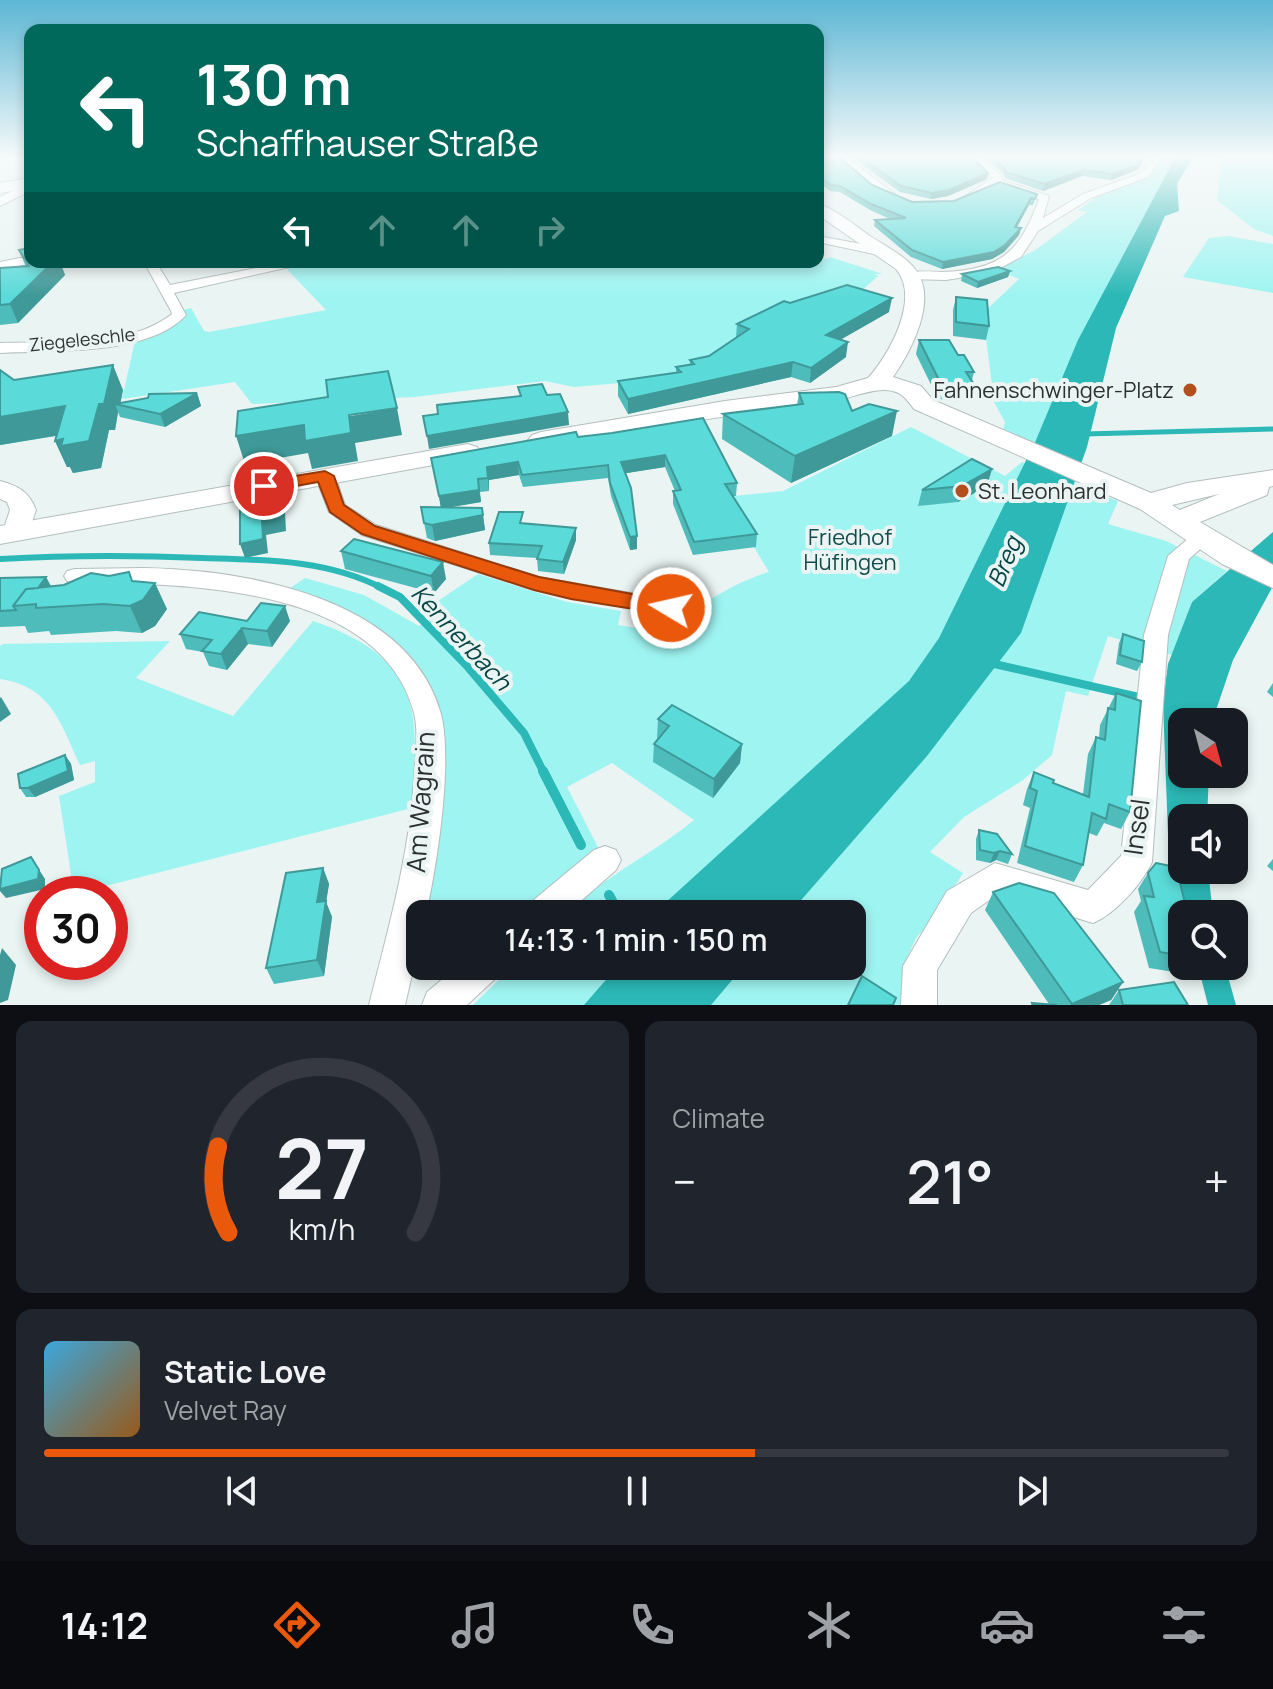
<!DOCTYPE html>
<meta charset="utf-8">
<style>
body{margin:0;font-family:Manrope,sans-serif;background:#20242c;color:#f1f3f6;height:100vh;display:flex;flex-direction:column;font-size:30px;white-space:nowrap}
*{box-sizing:border-box;margin:0}
p{font-size:26px;color:#9ea1a6}
.icon{flex:none;width:44px;height:44px;fill:none;stroke:currentColor;stroke-width:2;stroke-linecap:round;stroke-linejoin:round}
.map{position:relative;height:1005px;overflow:hidden}
.sheet{display:flex;flex-direction:column;gap:16px;padding:16px;background:#0d0f14;flex:1}
.sheet>*{flex:none}
.banner{position:absolute;left:24px;top:24px;width:800px;height:244px;border-radius:16px;box-shadow:0 4px 12px #0003;background:#00695c;color:#fff;overflow:hidden}
.needle{width:52px;rotate:144deg}
.buttons{position:absolute;left:1168px;top:708px;display:grid;gap:16px}
.buttons a{display:grid;place-items:center;width:80px;height:80px;border-radius:16px;background:#171b24;box-shadow:0 4px 12px #0003;font-size:40px}
.speed{position:absolute;left:24px;top:876px;display:flex;gap:16px;font-size:40px;font-weight:700;text-align:center}
.speed>*{display:grid;place-content:center;width:104px;height:104px;border-radius:50%;background:#171b24;box-shadow:0 4px 12px #0003;line-height:1}
.speed .limit{border:12px solid #d22;background:#fff;color:#111}
.pin{position:absolute;display:grid;place-items:center;width:68px;height:68px;color:#fff;margin:-34px;border:4px solid #fff;border-radius:50%;box-shadow:0 2px 8px #0007}
.me{position:absolute;width:88px;margin:-44px;rotate:279deg;stroke-linejoin:round;filter:drop-shadow(0 0 6px #0008)}
.turn{display:flex;align-items:center;gap:28px;height:168px;padding:0 40px;font-size:36px}
.turn .icon{width:104px;height:104px;stroke-width:2.5}
.turn b{display:block;font-size:56px;line-height:68px}
.lanes{display:flex;align-items:center;height:76px;padding:0 40px;background:#0003;justify-content:center;gap:40px;direction:ltr}
.lanes .off{opacity:.35}
.big{font-size:60px;font-weight:600;line-height:1.1}
.sheet .card{flex:1;display:flex;flex-direction:column;justify-content:center;gap:12px;min-width:0;padding:0 28px;border-radius:16px;background:#20242c}
.sheet .dial{align-items:center;gap:0}
.dial svg{height:208px;overflow:visible;fill:none;stroke:#363941;stroke-width:7;stroke-linecap:round;text-anchor:middle}
.dial text{fill:#f1f3f6;stroke:none}
.song{display:flex;align-items:center;gap:24px}
.cover{width:96px;height:96px;border-radius:12px;background:linear-gradient(135deg,hsl(200 70% 55%),hsl(30 70% 35%))}
.played{height:8px;border-radius:4px;background:linear-gradient(90deg,#ea580c 60%,#363941 60%)}
.keys{display:flex;justify-content:space-around;direction:ltr}
.heat{display:flex;justify-content:space-between;align-items:center;font-size:44px;direction:ltr}
.sheet .tiles{flex:1;display:grid;gap:16px;grid-template-columns:1fr 1fr}
.card:last-child{grid-column:span 2}
.trip{position:absolute;left:406px;top:900px;width:460px;height:80px;border-radius:16px;background:#171b24;box-shadow:0 4px 12px #0003;font-weight:600;line-height:80px;text-align:center}
.tabs{display:flex;height:128px;justify-content:space-around;align-items:center;background:#090b0e;color:#9ea1a6}
.tabs .icon{width:56px;height:56px}
.tabs .selected{color:#ea580c}
.tabs b{font-size:36px;color:#f1f3f6}
.map>svg:first-child{display:block}
.green{fill:#9ef4f1}
.water{fill:#2bb8b6}
.lines{fill:none;stroke-linecap:round;stroke-linejoin:round}
.stream-far3{stroke:#2bb8b6;stroke-width:5}
.stream-far2{stroke:#2bb8b6;stroke-width:6}
.stream-far1{stroke:#2bb8b6;stroke-width:8}
.stream{stroke:#2bb8b6;stroke-width:10}
.minor-casing{stroke:#b4bebd;stroke-width:2}
.tertiary-casing{stroke:#b4bebd;stroke-width:2}
.secondary-casing{stroke:#b4bebd;stroke-width:2}
.trunk-casing{stroke:#b4bebd;stroke-width:2}
.minor{fill:#fff;fill-rule:evenodd}
.tertiary{fill:#fff;fill-rule:evenodd}
.secondary{fill:#fff;fill-rule:evenodd}
.trunk{fill:#fff;fill-rule:evenodd}
.rail-casing{stroke:#787e7e;stroke-width:5}
.rail{stroke:#e9f4f3;stroke-width:3;stroke-dasharray:9;stroke-linecap:butt}
.wall{fill:#4dbcbb}
.shaded-wall{fill:#3f9998}
.building{fill:#5adbd9;stroke:#3f9998;stroke-width:2}
.route{fill:#ea580c;stroke:#983908;stroke-width:2}
.poi-dot{fill:#b34f1d;stroke:#e9f4f3;stroke-width:3}
.labels{text-anchor:middle;stroke-width:8;stroke-linejoin:round;paint-order:stroke}
.far-street-label{font-size:18px;fill:#2d3030;stroke:#e9f4f3}
.poi-label{font-size:22px;fill:#2d3030;stroke:#e9f4f3;text-anchor:end}
.park-label{font-size:22px;fill:#134c4b;stroke:#e9f4f3}
.water-label{font-size:24px;font-style:italic;fill:#084544;stroke:#e9f4f3}
.near-street-label{font-size:26px;fill:#2d3030;stroke:#e9f4f3}
</style>
<div class="map">
<svg width="1273" height="1005" viewBox="0 0 1273 1005">
<rect width="100%" height="100%" fill="#e9f4f3"/>
<g class="green">
<path d="M1162,156H1176L1036,440L1034,442L1003,430L1005,422L994,402L983,313L1019,279L995,269L1034,251L1087,212L1078,210L1102,193L1150,177Z"/>
<path d="M1222,157L1273,161V236L1254,229L1217,200Z"/>
<path d="M1228,236L1273,244V293L1183,277L1209,238Z"/>
<path d="M830,257L883,274H875L878,276L858,294L725,363L654,380L574,387L545,381L415,397L252,404L235,382L122,399L135,341L178,311L191,308L204,331L209,332L326,310L280,262H818Z"/>
<path d="M911,427L1005,476L1022,462L1118,501L1108,524L1166,541L1227,571L1192,602L1172,655L1108,636L1088,696L1066,691L1052,755L1023,780L964,817L930,852L963,873L935,917L916,938L904,964L901,1005H473L513,966H852V914H566C604,876 653,854 694,820L612,763L567,787L600,851L513,914H425C440,832 473,700 394,641C364,618 323,605 289,589L305,578L364,595L419,626L436,614L429,607L478,574L567,602L621,611L618,625L654,631L663,636C696,608 727,585 769,572L724,497L783,491Z"/>
<path d="M313,621C421,658 420,709 412,808L74,894L59,796L95,782V761L80,765C61,724 51,686 0,679V646L3,644L170,641L136,678L233,716Z"/>
</g>
<g class="water">
<path d="M1176,156L1193,157L1177,184L1179,211L1165,216L1116,328L1087,447L1021,633L927,756L789,914H653L909,681L939,638L1036,440L1078,340Z"/>
<path d="M1273,532V586L1233,660L1212,722H1182V774H1209L1207,818H1182V870H1208L1213,914H1183L1169,861L1163,703L1168,664L1192,602Z"/>
<path d="M618,966H744L711,1005H584Z"/>
<path d="M1198,966H1225L1236,1005H1208Z"/>
</g>
<g class="lines">
<path class="stream-far3" d="M1085,434L1273,429"/>
<path class="stream-far2" d="M0,559C68,555 134,555 202,558C263,560 326,559 382,588"/>
<g class="stream-far1">
<path d="M378,586L400,597L466,665L524,733L544,773"/>
<path d="M990,663L1143,698"/>
</g>
<g class="stream">
<path d="M543,771L581,845"/>
<path d="M609,895L619,914"/>
</g>
<g class="minor-casing">
<g id="minor">
<path d="M836,156H845L900,198V202C883,203 847,169 836,156Z"/>
<path d="M954,156L981,159L1001,175L1002,180L1049,196L1043,218L1083,194L1142,173L1154,156H1163L1148,177L1091,198L1038,231L1021,257L991,273L946,280L907,279L906,276C915,269 930,272 942,272C1001,270 1020,252 1039,199L998,185L970,202H962V198L993,178L975,163Z"/>
<path d="M818,236L883,248L889,252L883,256L818,242Z"/>
<path d="M30,256V262L34,263L0,270V262Z"/>
<path d="M144,262H156L170,285L287,262H312L174,293L186,315C149,356 52,350 0,353V343C54,341 127,349 172,314L171,311Z"/>
<path d="M325,470L335,476L345,505L376,525L538,577L671,600L679,602L683,608L679,614L671,616L534,590L362,535L329,512L315,476Z"/>
<path d="M1204,529L1215,536L1189,559L1168,635L1152,862C1142,884 1115,914 1093,923L998,894L971,913L937,970V1005H901L903,966L947,891L995,863L1088,890L1121,856L1144,635L1168,556L1197,531Z"/>
<path d="M144,568C248,570 409,598 441,714C453,763 437,865 426,914H420V940L405,1005H369C388,930 409,857 414,779C415,758 419,734 414,713C380,584 180,583 75,583L67,581L64,576L67,571L75,569Z"/>
<path d="M605,846L616,850L621,860L616,870L566,914H525L530,903L594,850Z"/>
<path d="M458,966H501L496,978L467,1005H422L427,992Z"/>
</g>
</g>
<g class="tertiary-casing">
<g id="tertiary">
<path d="M30,182V191L0,206V197Z"/>
<path d="M0,481C19,486 29,492 36,510L27,537L17,539L7,537L3,531L10,510L7,502L0,499Z"/>
</g>
</g>
<g class="secondary-casing">
<g id="secondary">
<path d="M818,204C836,209 854,225 870,236C885,246 904,255 915,269C939,299 911,351 893,377L921,386L933,400L1151,493L1187,483L1273,470V486L1269,487L1267,495L1200,522L1273,565V588L1222,564L1140,509L914,409C906,398 901,391 886,390C868,389 850,399 832,401C734,413 638,431 541,448L532,445L528,440L532,435L541,432L725,401L836,387L868,378C889,355 921,298 896,269L818,215ZM1219,494L1180,510L1172,505Z"/>
<path d="M468,444L477,447L481,452L477,457L0,544V526Z"/>
</g>
</g>
<g class="trunk-casing">
<path id="trunk" d="M30,178V188L0,193V183Z"/>
</g>
<use href="#minor" class="minor"/>
<use href="#tertiary" class="tertiary"/>
<use href="#secondary" class="secondary"/>
<use href="#trunk" class="trunk"/>
<g class="rail-casing">
<path id="rail" d="M1242,156L1273,158"/>
</g>
<use href="#rail" class="rail"/>
</g>
<g class="wall">
<path d="M818,156L872,185L912,202L954,201L1037,194L1033,205H1029L1017,227L1021,228L1019,235L1004,252L992,259L942,269L911,257L874,226L875,220L890,219L870,210L840,192L830,191L818,181Z"/>
<path d="M850,156H962L988,173L987,179L948,196L931,199L900,192Z"/>
<path d="M976,156H1146L1137,170L1111,180L1082,176L1043,191L1005,178L1003,173L983,157Z"/>
<path d="M19,250L30,262H60L65,275L18,323L0,325V268L26,267Z"/>
<path d="M1010,271L1008,277L977,288L961,281L962,274Z"/>
<path d="M956,297L989,326L986,340L953,336V310Z"/>
<path d="M790,303L889,312L840,340L846,357L810,383L791,377L628,414L618,396V381L676,373V367L690,365V360L709,356L736,338L737,324Z"/>
<path d="M919,340L958,355L974,372L972,380L975,386L971,401L938,399L916,354Z"/>
<path d="M0,370L14,380L123,390L120,403L197,393L201,406L165,427L120,417L118,412L115,430H109L101,468L73,473L70,467H67L55,441L56,436L0,445Z"/>
<path d="M799,393L852,411L892,436L791,483L722,439L723,414L797,405Z"/>
<path d="M612,433L737,483L736,496H733L757,534L756,547L693,555L673,504V491H675L665,467L626,473L637,549L630,550L611,496L608,478L523,487L519,475L489,480V491L480,492L481,502L449,507L482,508L485,530L435,541L427,538L421,507H441L431,458Z"/>
<path d="M972,459L987,486L958,502L918,506L922,490Z"/>
<path d="M524,523L576,540L564,574L538,571L537,558L490,555L489,543Z"/>
<path d="M341,551L446,579L434,593L345,569Z"/>
<path d="M46,577L51,586L133,582L167,609L155,626L142,633L116,631L51,635L49,631L28,633L25,626L0,627V578Z"/>
<path d="M247,621H290L272,647L248,644L227,670L209,666L203,652L186,649L180,634Z"/>
<path d="M1123,634L1142,662L1137,671L1116,664L1119,643Z"/>
<path d="M1273,683V697L1267,692Z"/>
<path d="M1116,693L1130,812L1121,829L1104,823L1097,836L1089,833L1083,865L1074,882L1017,863L1030,808L1023,805L1027,789L1034,772L1053,783L1083,794L1088,754L1096,737L1099,738L1100,725Z"/>
<path d="M658,719L742,744L740,763L713,798L653,762L654,744L658,738H657Z"/>
<path d="M65,755L71,764L74,780L35,797H26L20,788Z"/>
<path d="M979,830L1012,854L1008,864L996,860L990,863L976,860V839Z"/>
<path d="M1273,859V871L1267,866Z"/>
<path d="M323,868L329,884L326,902L332,917L324,976L274,984L266,968Z"/>
<path d="M1148,873L1185,903L1182,914V966H1207L1199,976L1149,968L1134,912L1141,901L1138,889Z"/>
<path d="M993,892L1123,982L1111,1000L1099,1005H1031L1032,1003L1049,1004L985,910Z"/>
<path d="M1119,990L1123,1005H1109Z"/>
</g>
<g class="shaded-wall">
<path d="M0,156H11V157L0,159Z"/>
<path d="M1145,156H1146L1137,170L1111,180L1112,174Z"/>
<path d="M1084,170L1082,176L1043,191L1044,184Z"/>
<path d="M988,173L987,179L948,196L931,199L932,193Z"/>
<path d="M1031,198L1029,205L1013,234L1015,227Z"/>
<path d="M1021,228L1019,235L1004,252L992,259L942,269L943,262Z"/>
<path d="M53,262H60L65,275L18,323L10,304Z"/>
<path d="M1010,271L1008,277L977,288L978,282Z"/>
<path d="M892,298L889,312L824,349L826,335Z"/>
<path d="M848,342L846,357L810,383L811,368Z"/>
<path d="M793,362L791,377L628,414V399Z"/>
<path d="M113,365L123,390L120,405L115,404L118,412L115,430H109L101,468L73,473L70,467H67L55,441L99,404Z"/>
<path d="M197,393L201,406L165,427L160,414Z"/>
<path d="M65,406L77,432L0,445V417Z"/>
<path d="M397,408L402,435L355,443L358,461L312,469L308,453L245,464L236,436Z"/>
<path d="M897,411L892,436L791,483L795,456Z"/>
<path d="M568,412L569,425L429,449L427,436Z"/>
<path d="M665,455V467L621,474V462Z"/>
<path d="M518,462L519,475L489,480V491L487,467Z"/>
<path d="M992,469L987,486L958,502L962,486Z"/>
<path d="M478,479L481,502L441,509L439,496Z"/>
<path d="M281,498L285,512L286,531L266,535L268,553L245,558L240,544Z"/>
<path d="M483,515L485,530L435,541L432,525Z"/>
<path d="M576,528V540L564,574L563,562Z"/>
<path d="M637,536V549L630,550V537Z"/>
<path d="M443,562L446,579L434,593L431,576Z"/>
<path d="M46,577L54,593L36,604L26,605Z"/>
<path d="M155,583L167,609L155,626L142,633L130,606L141,600Z"/>
<path d="M285,606L290,621L272,647L267,631Z"/>
<path d="M242,628L248,644L227,670L221,654Z"/>
<path d="M1,697L11,714L0,722V698Z"/>
<path d="M742,744L740,763L713,798L714,779Z"/>
<path d="M65,755L71,764L74,780L35,797L28,788Z"/>
<path d="M1000,851L996,860L990,863L994,853Z"/>
<path d="M31,857L45,879V889L6,898L0,891V889Z"/>
<path d="M323,868L329,884L326,902L332,917L324,976L317,960V902Z"/>
<path d="M2,948L16,965L8,1000L0,1003V955Z"/>
<path d="M1123,982L1111,1000L1099,1005H1071Z"/>
</g>
<g class="building">
<path d="M818,156H838L872,185L912,202L954,201L1000,182L1037,194L1035,199L1031,198L1015,227L1021,228L1005,245L994,252L943,262L912,250L875,220L906,218L871,204L840,186L831,185L818,175Z"/>
<path d="M859,156H962L975,160L988,173L949,190L932,193L901,186Z"/>
<path d="M990,156H1145L1139,165L1112,174L1084,170L1044,184L1006,172L1004,167Z"/>
<path d="M30,248V262H53L10,304L0,305V268L29,266L19,250Z"/>
<path d="M998,267L1010,271L978,282L962,274Z"/>
<path d="M847,285L892,298L826,335L848,342L811,368L793,362L628,399L618,381L681,372L676,367L694,364L690,360L709,356L749,329L737,324L784,301L790,303Z"/>
<path d="M956,297L987,300L989,326L956,322Z"/>
<path d="M919,340H949L958,355H964L974,372H966L975,386L941,384Z"/>
<path d="M113,365L104,404H99L89,441L61,446L63,439L55,441L65,406L0,417V370L14,380Z"/>
<path d="M388,371L397,408L349,415L351,433L305,441L304,425L236,436L238,411L328,397L326,380Z"/>
<path d="M542,384L547,395L560,394L568,412L427,436L423,416L438,414L437,405L521,396L518,387Z"/>
<path d="M839,392L845,394L852,411L869,404L897,411L795,456L723,414L803,404L799,393Z"/>
<path d="M197,393L160,414L115,404L148,398L149,394Z"/>
<path d="M703,418L737,483L725,484L757,534L694,542L673,491L681,490L665,455L621,462L631,488L637,536L630,537L610,483L608,465L522,475L518,462L487,467L488,478L478,479L479,490L439,496L431,458L576,432L578,437L612,433Z"/>
<path d="M972,459L992,469L962,486L922,490Z"/>
<path d="M281,498L282,517L262,521L263,539L240,544V509Z"/>
<path d="M421,507L482,508L483,515L432,525L424,523Z"/>
<path d="M499,512H523L520,523L576,528L563,562L537,559L542,546L489,543Z"/>
<path d="M354,539L443,562L431,576L341,551Z"/>
<path d="M129,572L132,581L155,583L143,600L130,606L103,604L36,608V604L13,606L26,589L64,585L91,573L109,576Z"/>
<path d="M46,577L38,588L26,589L13,606L16,610L0,611V578Z"/>
<path d="M261,603L285,606L267,631L242,628L221,654L202,651L212,640L180,634L199,612L247,621Z"/>
<path d="M1123,634L1144,641L1142,662L1120,655Z"/>
<path d="M1116,693L1141,701L1130,812L1109,804L1106,819L1092,813L1083,865L1025,846L1037,791L1030,788L1034,772L1054,780L1053,783L1089,797L1096,737L1105,740L1108,708L1115,710Z"/>
<path d="M672,705L742,744L714,779L654,744L669,726L658,719Z"/>
<path d="M65,755L68,771L28,788H20L18,774Z"/>
<path d="M979,830L997,834L1012,854L1000,851L994,853L980,850Z"/>
<path d="M31,857L39,870L38,879L0,889L2,869Z"/>
<path d="M1156,863L1176,867L1185,903L1192,904L1196,914H1182V956L1160,952L1144,896L1154,897L1148,873Z"/>
<path d="M323,868L317,902L326,901L317,960L266,968L286,873Z"/>
<path d="M1019,883L1054,893L1123,982L1072,1004L993,892Z"/>
<path d="M862,976L896,998L893,1005H848Z"/>
<path d="M1174,982L1188,1005H1123L1119,990Z"/>
<path d="M1032,1003L1057,1005H1033Z"/>
</g>
<linearGradient id="sky" x2="0" y2="1"><stop stop-color="#5cb6d4"/><stop offset="0.53" stop-color="#f5fafa"/><stop offset="1" stop-color="#f5fafa" stop-opacity="0"/></linearGradient>
<rect width="1273" height="296" fill="url(#sky)"/>
<path class="route" d="M325,471L334,476L344,505L375,526L539,577L671,601L679,603L682,608L679,613L671,615L571,599L534,590L362,534L330,512L318,482L264,492L255,486L264,481Z"/>
<g class="poi-dot">
<circle cx="1190" cy="390" r="8"/>
<circle cx="962" cy="491" r="8"/>
</g>
<g class="labels">
<g class="far-street-label">
<text transform="translate(82 340) rotate(-6)" y="6">Ziegeleschle</text>
</g>
<g class="poi-label">
<text x="1174" y="398">Fahnenschwinger-Platz</text>
<text x="978" y="499" text-anchor="start">St. Leonhard</text>
</g>
<g class="park-label">
<text x="850" y="545">Friedhof<tspan x="850" dy="25">Hüfingen</tspan></text>
</g>
<g class="water-label">
<text transform="translate(1005 562) rotate(-68)" y="8">Breg</text>
<text transform="translate(461 638) rotate(47)" y="8">Kennerbach</text>
</g>
<g class="near-street-label">
<text transform="translate(421 802) rotate(-86)" y="9">Am Wagrain</text>
<text transform="translate(1137 827) rotate(-82)" y="9">Insel</text>
</g>
</g>
</svg>
<div class="buttons">
<a><svg class="needle" viewBox="-14 -14 28 28"><path d="M0-13l5 13h-10z" fill="#e53935"/><path d="M0 13l5-13h-10z" fill="#9ea1a6"/></svg></a>
<a><svg class="icon" aria-label="sound" viewBox="0 0 24 24"><path d="M4 9h4l5-4v14l-5-4H4zM17 9q2 3 0 6"/></svg></a>
<a><svg class="icon" aria-label="search" viewBox="0 0 24 24"><circle cx="10" cy="10" r="6"/><path d="M15 15l6 6"/></svg></a>
</div>
<div class="speed"><div class="limit">30</div></div>
<div class="pin" style="left:264px;top:486px;background:#d93025"><svg class="icon" aria-label="arrive" viewBox="0 0 24 24"><path d="M6 21V4h12l-3 4 3 4H6"/></svg></div>
<svg class="me" style="left:671px;top:608px" viewBox="-20 -20 40 40"><circle r="17" fill="#ea580c" stroke="#fff" stroke-width="3"/><path d="M0-11L8 9 0 5-8 9z" fill="#fff"/></svg>
<div class="trip">14:13 · 1 min · 150 m</div>
<div class="banner">
<div class="turn"><svg class="icon" aria-label="left" viewBox="0 0 24 24"><path d="M17 20v-9H6M10 6l-5 5 5 5"/></svg><div><b>130 m</b>Schaffhauser Straße</div></div>
<div class="lanes"><svg class="icon" aria-label="left" viewBox="0 0 24 24"><path d="M17 20v-9H6M10 6l-5 5 5 5"/></svg><svg class="icon off" aria-label="ahead" viewBox="0 0 24 24"><path d="M12 20V5M6 11l6-6 6 6"/></svg><svg class="icon off" aria-label="ahead" viewBox="0 0 24 24"><path d="M12 20V5M6 11l6-6 6 6"/></svg><svg class="icon off" aria-label="right" viewBox="0 0 24 24"><path d="M7 20v-9h11M14 6l5 5-5 5"/></svg></div>
</div>
</div>
<section class="sheet">
<div class="tiles">
<div class="card dial"><svg viewBox="0 0 100 80">
<path d="M14 69A42 42 0 1 1 86 69"/>
<path d="M14 69A42 42 0 0 1 10 36" stroke="#ea580c"/>
<text x="50" y="56" font-size="32" font-weight="700">27</text>
<text x="50" y="72" font-size="11">km/h</text>
</svg></div>
<div class="card"><p>Climate</p>
<div class="heat"><a>−</a><b class="big">21°</b><a>+</a></div>
</div>
<div class="card">
<div class="song"><i class="cover"></i><div><b>Static Love</b><p>Velvet Ray</p></div></div>
<div class="played"></div>
<div class="keys"><svg class="icon" aria-label="previous" viewBox="0 0 24 24"><path d="M18 5L8 12l10 7zM5 5v14"/></svg><svg class="icon" aria-label="pause" viewBox="0 0 24 24"><path d="M8 5v14M16 5v14"/></svg><svg class="icon" aria-label="next" viewBox="0 0 24 24"><path d="M6 5l10 7-10 7zM19 5v14"/></svg></div>
</div>
</div>
</section>
<nav class="tabs">
<b>14:12</b>
<svg class="icon selected" aria-label="directions" viewBox="0 0 24 24"><path d="M12 3l9 9-9 9-9-9zM9 14v-3h6M13 9l2 2-2 2"/></svg>
<svg class="icon" aria-label="music" viewBox="0 0 24 24"><path d="M9 18V5l10-2v13"/><circle cx="6" cy="18" r="3"/><circle cx="16" cy="16" r="3"/></svg>
<svg class="icon" aria-label="phone" viewBox="0 0 24 24"><path d="M5 4h4l2 5-3 2q2 4 5 5l2-3 5 2v4C11 20 4 13 5 4z"/></svg>
<svg class="icon" aria-label="climate" viewBox="0 0 24 24"><path d="M12 3v18M4 7l16 10M4 17L20 7"/></svg>
<svg class="icon" aria-label="car" viewBox="0 0 24 24"><path d="M5 17H2v-5l4-1 3-4h7l3 4 3 1v5h-3M9 17h6M6 11h13"/><circle cx="7" cy="17" r="2"/><circle cx="17" cy="17" r="2"/></svg>
<svg class="icon" aria-label="filters" viewBox="0 0 24 24"><path d="M4 7h16M4 17h16"/><circle cx="9" cy="7" r="2"/><circle cx="15" cy="17" r="2"/></svg>
</nav>
